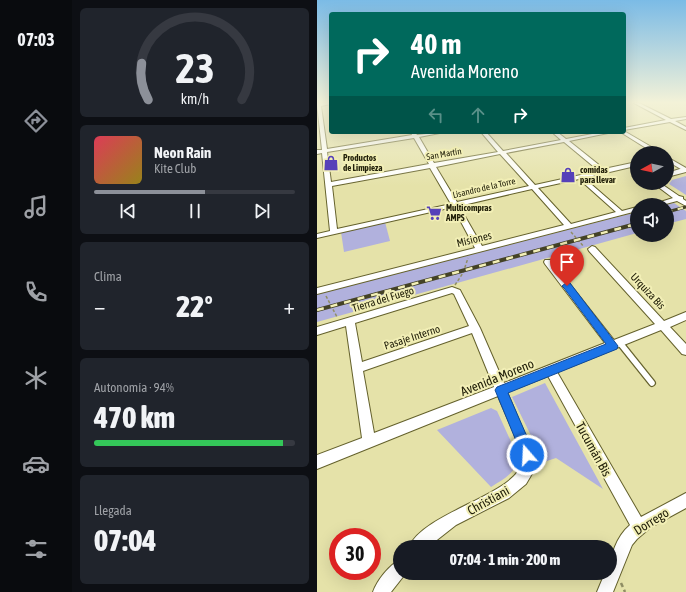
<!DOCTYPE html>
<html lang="es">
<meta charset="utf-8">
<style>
body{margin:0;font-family:"Asap Condensed",sans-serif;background:#20242c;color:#f1f3f6;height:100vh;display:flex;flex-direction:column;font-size:15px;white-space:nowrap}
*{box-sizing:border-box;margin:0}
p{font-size:13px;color:#9ea1a6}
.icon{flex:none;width:22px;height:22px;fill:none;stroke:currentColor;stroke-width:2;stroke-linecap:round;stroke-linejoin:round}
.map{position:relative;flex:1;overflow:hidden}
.details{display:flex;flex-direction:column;gap:8px;padding:8px;background:#0d0f14;width:245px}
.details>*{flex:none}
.top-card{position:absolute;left:12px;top:12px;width:297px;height:122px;border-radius:4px;box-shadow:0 4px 16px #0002;background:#00695c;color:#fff;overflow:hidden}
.needle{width:26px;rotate:262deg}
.buttons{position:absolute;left:313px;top:146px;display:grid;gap:8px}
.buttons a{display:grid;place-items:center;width:44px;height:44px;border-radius:50%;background:#171b24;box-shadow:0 4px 16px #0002;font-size:20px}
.speed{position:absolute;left:12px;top:528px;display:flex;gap:8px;font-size:20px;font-weight:700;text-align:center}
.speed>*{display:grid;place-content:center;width:52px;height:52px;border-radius:50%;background:#171b24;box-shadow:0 4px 16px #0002;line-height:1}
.speed .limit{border:6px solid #d22;background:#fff;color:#111}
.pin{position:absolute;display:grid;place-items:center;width:34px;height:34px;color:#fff;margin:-41px -17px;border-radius:50% 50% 50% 0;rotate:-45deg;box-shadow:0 0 4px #0007}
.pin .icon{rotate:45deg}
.me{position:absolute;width:44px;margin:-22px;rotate:341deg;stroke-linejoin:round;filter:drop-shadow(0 0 3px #0008)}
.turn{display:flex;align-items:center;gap:14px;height:84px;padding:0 16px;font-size:18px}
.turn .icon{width:52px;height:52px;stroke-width:2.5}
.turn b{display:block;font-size:28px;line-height:34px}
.lanes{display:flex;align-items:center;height:38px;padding:0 16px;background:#0003;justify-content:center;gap:20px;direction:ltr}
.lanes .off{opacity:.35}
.big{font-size:30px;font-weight:800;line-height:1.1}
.details .widget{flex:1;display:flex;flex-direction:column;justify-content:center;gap:6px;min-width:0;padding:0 14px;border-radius:6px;background:#20242c}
.details .dial{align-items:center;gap:0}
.dial svg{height:104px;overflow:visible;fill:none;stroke:#363941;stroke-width:7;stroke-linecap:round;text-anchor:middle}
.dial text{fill:#f1f3f6;stroke:none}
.song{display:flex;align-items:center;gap:12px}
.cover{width:48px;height:48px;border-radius:6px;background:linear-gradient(135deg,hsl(350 70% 55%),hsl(50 70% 35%))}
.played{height:4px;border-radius:2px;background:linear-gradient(90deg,#8c9099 55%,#363941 55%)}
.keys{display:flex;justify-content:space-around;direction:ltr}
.heat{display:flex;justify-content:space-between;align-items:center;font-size:22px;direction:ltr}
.charge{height:6px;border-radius:3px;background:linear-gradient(90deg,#34c759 94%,#363941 0)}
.trip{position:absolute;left:76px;top:540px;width:224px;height:40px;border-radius:20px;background:#171b24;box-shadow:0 4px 16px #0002;font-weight:800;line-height:40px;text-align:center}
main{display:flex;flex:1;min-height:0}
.dock{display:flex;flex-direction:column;width:72px;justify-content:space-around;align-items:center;background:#090b0e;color:#9ea1a6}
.dock .icon{width:28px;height:28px}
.dock .on{color:#8c9099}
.dock b{font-size:18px;color:#f1f3f6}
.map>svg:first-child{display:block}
.green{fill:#b1b1dd}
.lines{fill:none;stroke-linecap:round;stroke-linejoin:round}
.lane-casing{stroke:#64612c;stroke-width:8}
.street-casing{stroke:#64612c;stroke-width:2}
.secondary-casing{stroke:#64612c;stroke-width:2}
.path-far1{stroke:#908e64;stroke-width:1.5;stroke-dasharray:3 2;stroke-linecap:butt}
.path{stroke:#908e64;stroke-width:2.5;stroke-dasharray:4.5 3;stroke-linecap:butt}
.lane{stroke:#fff;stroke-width:5.5}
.street{fill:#fff;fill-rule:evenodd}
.secondary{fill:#fff;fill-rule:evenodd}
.rail-far1-casing{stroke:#444226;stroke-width:3}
.rail-casing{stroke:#444226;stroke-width:4}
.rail-far1{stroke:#f2efb6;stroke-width:2;stroke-dasharray:5.5;stroke-linecap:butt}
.rail{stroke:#f2efb6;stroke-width:2.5;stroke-dasharray:7;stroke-linecap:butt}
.route{fill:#1a73e8;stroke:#114b97}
.labels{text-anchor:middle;stroke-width:4;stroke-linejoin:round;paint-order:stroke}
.far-street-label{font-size:9px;fill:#23210b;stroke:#f2efb6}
.far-poi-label{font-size:9px;font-weight:bold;fill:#23210b;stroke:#f2efb6;text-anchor:start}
.street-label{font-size:11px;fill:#23210b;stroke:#f2efb6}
.near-street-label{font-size:13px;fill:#23210b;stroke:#f2efb6}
</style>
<main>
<nav class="dock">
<b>07:03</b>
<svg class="icon on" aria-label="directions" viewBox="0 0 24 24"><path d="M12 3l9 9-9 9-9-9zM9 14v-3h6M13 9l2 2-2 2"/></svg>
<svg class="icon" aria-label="music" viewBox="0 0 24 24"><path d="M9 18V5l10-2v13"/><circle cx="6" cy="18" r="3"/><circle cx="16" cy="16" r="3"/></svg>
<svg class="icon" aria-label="phone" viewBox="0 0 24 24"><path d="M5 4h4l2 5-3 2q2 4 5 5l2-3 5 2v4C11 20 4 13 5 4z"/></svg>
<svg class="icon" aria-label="climate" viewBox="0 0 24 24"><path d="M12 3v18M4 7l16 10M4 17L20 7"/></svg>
<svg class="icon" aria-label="car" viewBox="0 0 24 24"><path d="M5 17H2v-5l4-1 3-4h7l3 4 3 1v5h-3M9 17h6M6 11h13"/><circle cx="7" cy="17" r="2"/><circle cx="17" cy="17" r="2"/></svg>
<svg class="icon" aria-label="filters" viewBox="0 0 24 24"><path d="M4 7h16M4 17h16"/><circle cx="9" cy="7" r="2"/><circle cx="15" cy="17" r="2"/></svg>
</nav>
<section class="details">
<div class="widget dial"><svg viewBox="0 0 100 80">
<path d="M14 69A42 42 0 1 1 86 69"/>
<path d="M14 69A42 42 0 0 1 9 41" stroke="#8c9099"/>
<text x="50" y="56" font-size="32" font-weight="700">23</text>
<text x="50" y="72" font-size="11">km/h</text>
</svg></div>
<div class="widget">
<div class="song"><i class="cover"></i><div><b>Neon Rain</b><p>Kite Club</p></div></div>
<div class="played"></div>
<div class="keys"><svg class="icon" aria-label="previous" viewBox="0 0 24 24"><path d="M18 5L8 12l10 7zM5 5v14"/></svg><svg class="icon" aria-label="pause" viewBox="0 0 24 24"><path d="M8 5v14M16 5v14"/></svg><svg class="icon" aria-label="next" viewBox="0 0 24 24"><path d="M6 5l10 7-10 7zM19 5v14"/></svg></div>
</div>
<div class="widget"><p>Clima</p>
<div class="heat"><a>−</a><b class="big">22°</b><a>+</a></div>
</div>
<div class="widget"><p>Autonomía · 94%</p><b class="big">470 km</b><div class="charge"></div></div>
<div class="widget"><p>Llegada</p><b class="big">07:04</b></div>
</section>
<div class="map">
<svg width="369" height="592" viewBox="0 0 369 592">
<rect width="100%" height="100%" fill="#e5e2a9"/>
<g class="green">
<path d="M369,176V195L352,184L355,180Z"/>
<path d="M357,203L369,211V219L350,224V205H348Z"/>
<path d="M320,212V233L0,322V294Z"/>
<path d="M68,222L73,241L27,252L24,232Z"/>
<path d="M228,383L286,489L239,458L227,462L195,397Z"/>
<path d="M174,408L180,411L201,457C199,474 186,479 174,487L120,430Z"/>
</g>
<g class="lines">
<g class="lane-casing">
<path id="lane" d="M303,343L335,383"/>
</g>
<g class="street-casing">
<g id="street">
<path d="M0,103H14V104L4,106L10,149L95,135L94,132H98L100,135L128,132L102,137L117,163L181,152L164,132H169L186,151L244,140L235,132H240L249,139L286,132H296L252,141L287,169L315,163L320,166V171L314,167L267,178L305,211L320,207V211L0,294V288L158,248L136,207L0,238V234L13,231L5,153L0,154V150H5ZM97,138L112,164L14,182L10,152ZM247,142L282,171L218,185L189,153ZM183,154L212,186L140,202L119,167ZM113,168L134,204L20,229L15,186ZM262,179L299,212L254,224L221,188ZM215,189L247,225L165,246L142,206Z"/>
<path d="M317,103H322L354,119L369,117V119L358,121L369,127V130L353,122L307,130V128L349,120Z"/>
<path d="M307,131L343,152L344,153H337L305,133V132H307Z"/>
<path d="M350,157L369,168V172L350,161Z"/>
<path d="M336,183H343L362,196L366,197V199L369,201V206L360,201L345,205H334L356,198Z"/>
<path d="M275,246L278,247L347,321L369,312V320L353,327L369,344V355L365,354L344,330L240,372L324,517L369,493V508L334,527L320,539L315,545L296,592H280L288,573H293C293,556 299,537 313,525L231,376L190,392L216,454V472L209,484L192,498L139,525L111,547H92C107,512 203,493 204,462C204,443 188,414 181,396L0,469V455L45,438L29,326L0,335V327L135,287L143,290L144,292L163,328L187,383L288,343L228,264L227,262L228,260H234L297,340L338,324L272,251L271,249ZM135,293L137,294L152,326L45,362L38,323ZM155,333L177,387L57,433L46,371Z"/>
<path d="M83,560V573H89L74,592H56C60,581 72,565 83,560Z"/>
</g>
</g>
<g class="secondary-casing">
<path id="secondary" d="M366,168H369V172L350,177V173Z"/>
</g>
<g class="path-far1">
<path d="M254,232L267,247"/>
<path d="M138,285L146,273L151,258"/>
<path d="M9,296L20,317"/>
</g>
<path class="path" d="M304,583L308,592"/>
<use href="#lane" class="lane"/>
<use href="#street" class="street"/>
<use href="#secondary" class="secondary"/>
<g class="rail-far1-casing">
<g id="rail-far1">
<path d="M350,212L369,207"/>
<path d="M312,226L320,224"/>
</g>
</g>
<g class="rail-casing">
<path id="rail" d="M0,310L315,225"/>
</g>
<use href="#rail-far1" class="rail-far1"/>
<use href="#rail" class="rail"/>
</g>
<linearGradient id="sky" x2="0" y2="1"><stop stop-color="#7bbbe6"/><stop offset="0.55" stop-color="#f3f2d8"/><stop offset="1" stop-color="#f3f2d8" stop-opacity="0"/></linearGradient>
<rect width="369" height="186" fill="url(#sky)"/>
<path class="route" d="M250,282L253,283L301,346L300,349L191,393L215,448L216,455L214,459L210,461L205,459L202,448L178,390L180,387L289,344L247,288L245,286Z"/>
<defs>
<g id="shop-bare" transform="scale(1.2)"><path d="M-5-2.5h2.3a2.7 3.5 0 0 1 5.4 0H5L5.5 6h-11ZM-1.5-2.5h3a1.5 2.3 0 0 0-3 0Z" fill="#5641b9" stroke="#f2efb6" stroke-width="2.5" paint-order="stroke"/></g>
<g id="supermarket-bare" transform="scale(1.2)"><path d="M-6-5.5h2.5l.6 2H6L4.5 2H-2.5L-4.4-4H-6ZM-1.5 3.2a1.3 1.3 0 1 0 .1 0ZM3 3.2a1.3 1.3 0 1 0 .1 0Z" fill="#5641b9" stroke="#f2efb6" stroke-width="2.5" paint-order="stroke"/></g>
</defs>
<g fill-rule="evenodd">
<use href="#shop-bare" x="14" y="163"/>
<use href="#shop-bare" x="251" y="175"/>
<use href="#supermarket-bare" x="117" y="213"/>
</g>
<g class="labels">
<g class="far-street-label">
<text transform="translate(127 154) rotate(-10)" y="3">San Martín</text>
<text transform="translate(167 188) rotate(-13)" y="3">Lisandro de la Torre</text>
</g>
<g class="far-poi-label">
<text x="26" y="161">Productos<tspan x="26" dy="10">de Limpieza</tspan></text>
<text x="263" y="173">comidas<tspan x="263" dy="10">para llevar</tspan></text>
<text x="129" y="211">Multicompras<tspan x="129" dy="10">AMPS</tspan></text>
</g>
<g class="street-label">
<text transform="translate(157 239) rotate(-14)" y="4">Misiones</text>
<text transform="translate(331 291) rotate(47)" y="4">Urquiza Bis</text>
<text transform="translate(66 299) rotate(-17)" y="4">Tierra del Fuego</text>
<text transform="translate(95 337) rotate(-18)" y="4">Pasaje Interno</text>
</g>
<g class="near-street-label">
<text transform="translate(180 377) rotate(-22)" y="5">Avenida Moreno</text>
<text transform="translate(277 449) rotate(61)" y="5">Tucumán Bis</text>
<text transform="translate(171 500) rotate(-29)" y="5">Christiani</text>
<text transform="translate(334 521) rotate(-32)" y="5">Dorrego</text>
</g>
</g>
</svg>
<div class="buttons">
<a><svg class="needle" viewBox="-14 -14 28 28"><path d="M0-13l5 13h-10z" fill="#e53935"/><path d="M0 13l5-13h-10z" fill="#9ea1a6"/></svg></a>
<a><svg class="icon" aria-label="sound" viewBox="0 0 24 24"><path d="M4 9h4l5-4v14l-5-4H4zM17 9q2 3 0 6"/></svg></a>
</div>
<div class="speed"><div class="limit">30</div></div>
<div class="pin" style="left:250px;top:286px;background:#d93025"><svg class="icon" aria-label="arrive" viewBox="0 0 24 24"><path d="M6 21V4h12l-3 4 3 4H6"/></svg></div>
<svg class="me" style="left:210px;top:455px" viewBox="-20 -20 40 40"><circle r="17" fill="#1a73e8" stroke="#fff" stroke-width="3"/><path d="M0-11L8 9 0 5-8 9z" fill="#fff"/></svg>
<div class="trip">07:04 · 1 min · 200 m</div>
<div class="top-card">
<div class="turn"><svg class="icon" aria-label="right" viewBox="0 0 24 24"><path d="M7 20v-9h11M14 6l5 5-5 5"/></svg><div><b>40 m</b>Avenida Moreno</div></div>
<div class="lanes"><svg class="icon off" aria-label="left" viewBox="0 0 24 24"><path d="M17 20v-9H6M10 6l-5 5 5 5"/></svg><svg class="icon off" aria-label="ahead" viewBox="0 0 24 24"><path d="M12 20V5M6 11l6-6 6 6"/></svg><svg class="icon" aria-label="right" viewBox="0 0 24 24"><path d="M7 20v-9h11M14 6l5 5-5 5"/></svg></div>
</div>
</div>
</main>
